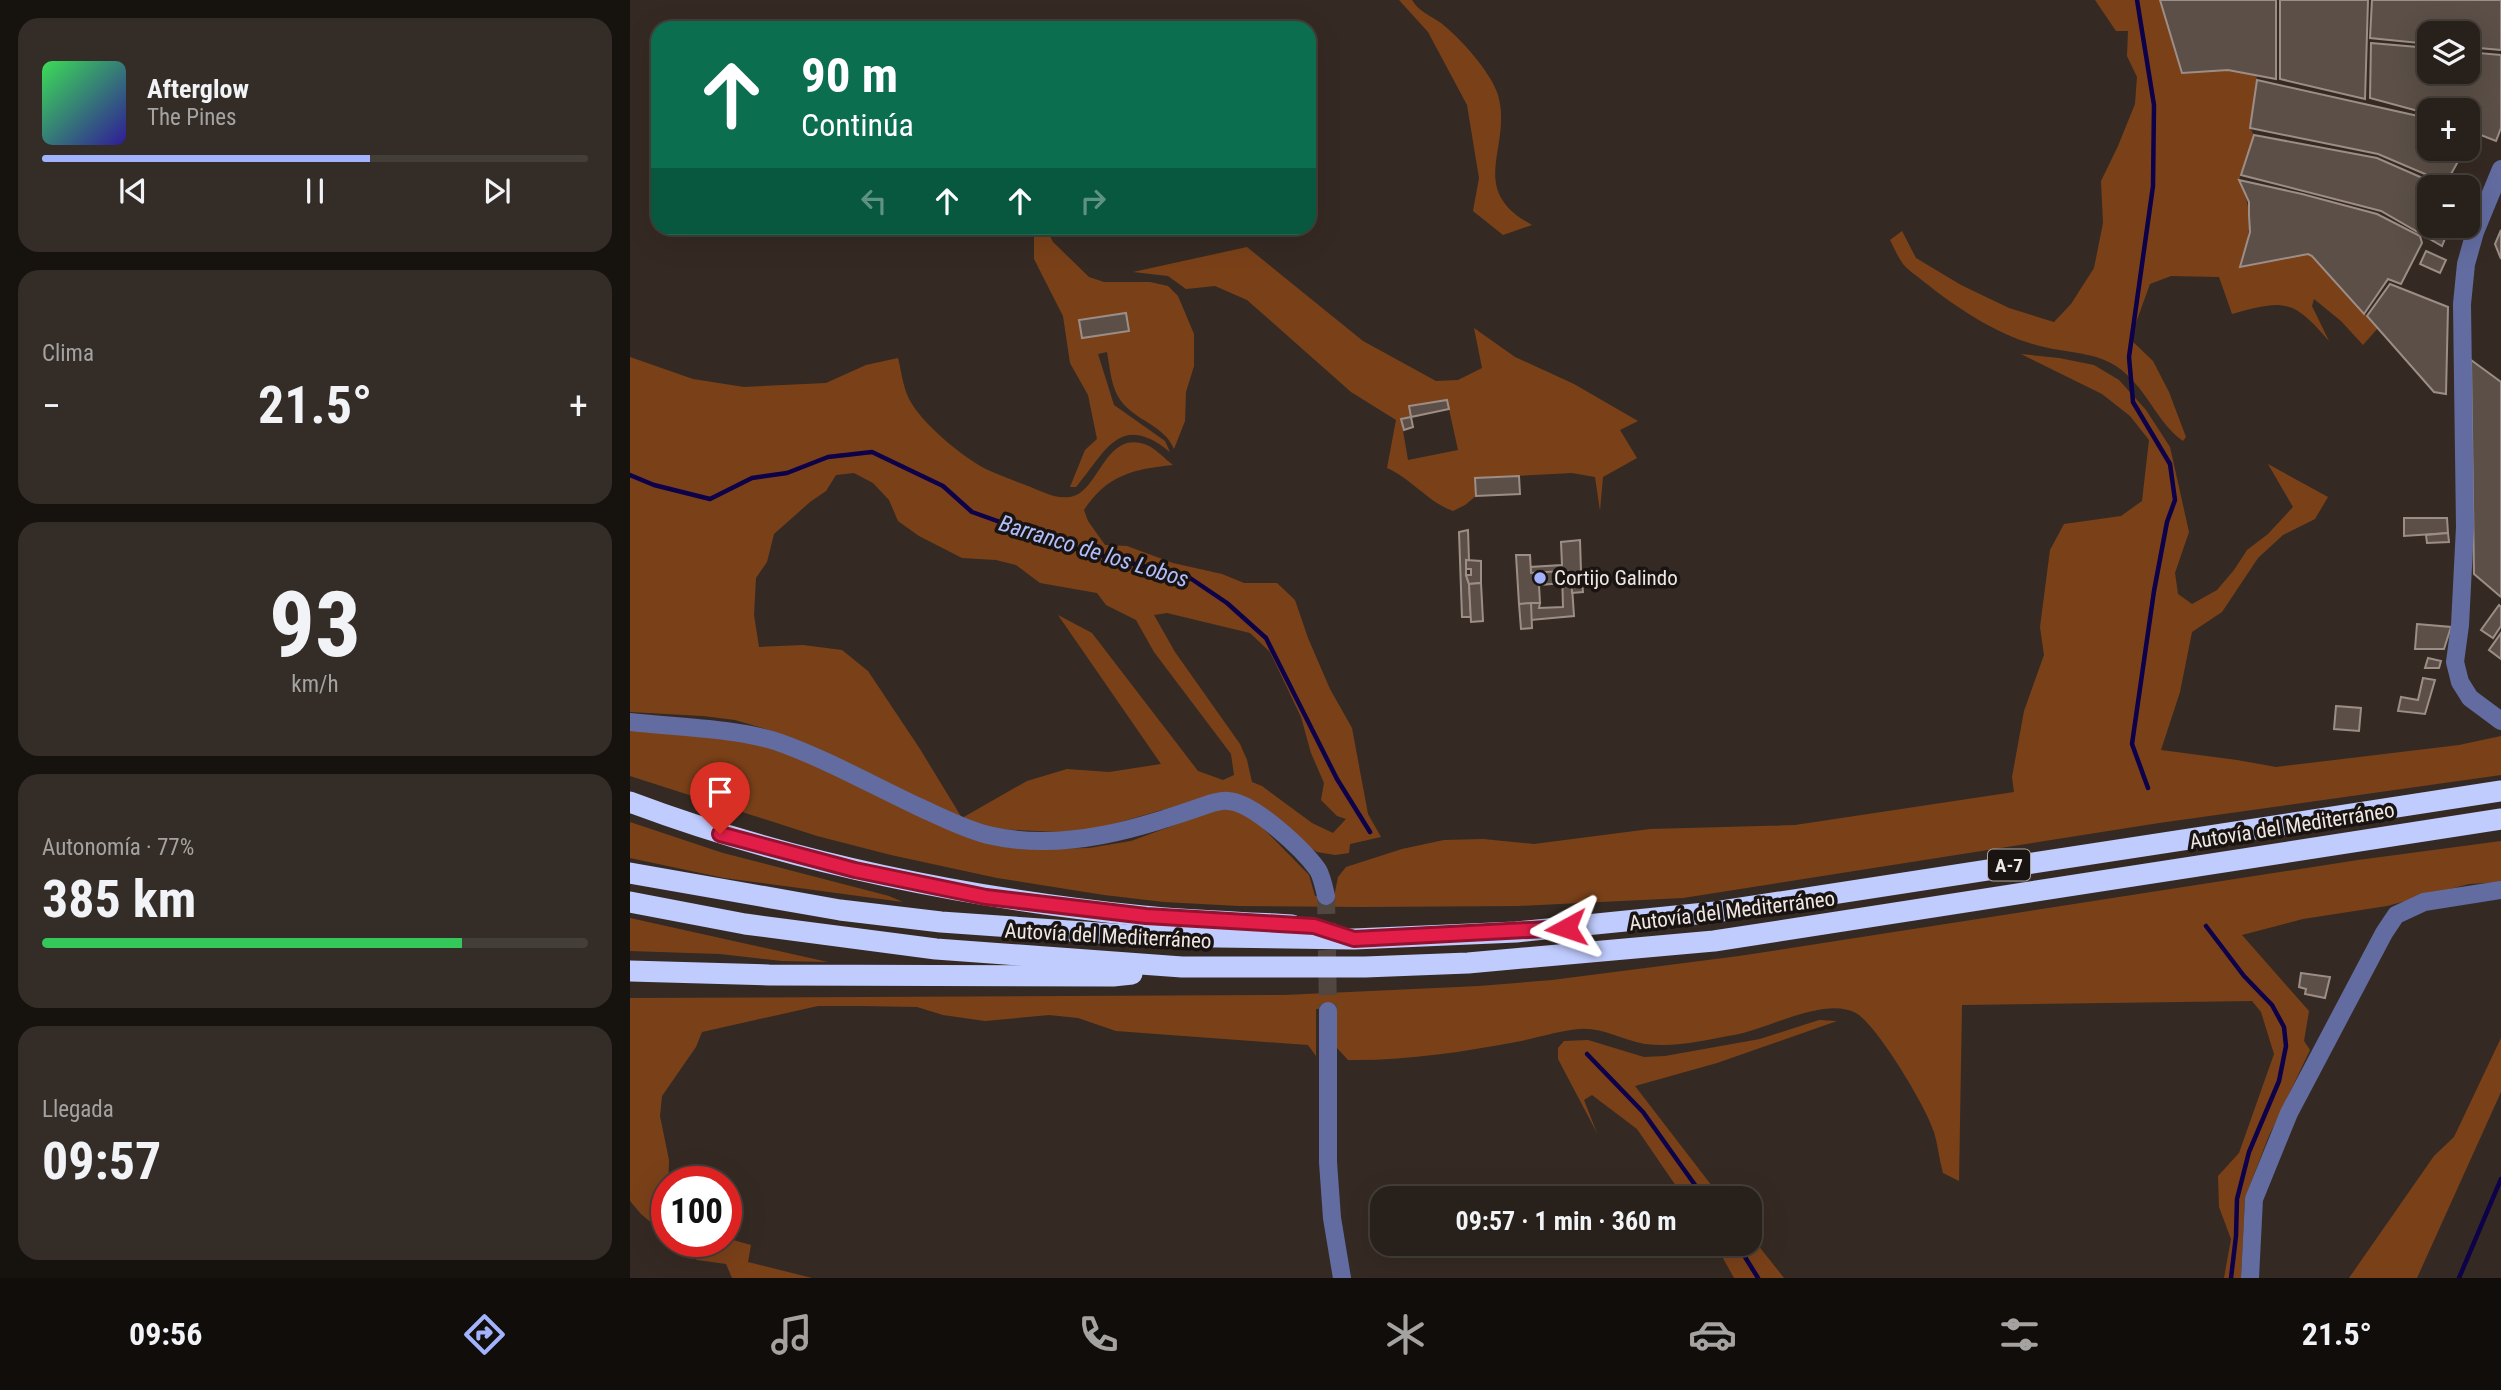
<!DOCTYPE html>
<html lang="es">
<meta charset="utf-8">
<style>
body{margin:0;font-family:"Roboto Condensed",sans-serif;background:#342d27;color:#f1f3f6;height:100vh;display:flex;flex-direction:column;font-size:26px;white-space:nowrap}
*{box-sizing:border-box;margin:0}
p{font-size:23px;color:#a5a3a2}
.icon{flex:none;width:38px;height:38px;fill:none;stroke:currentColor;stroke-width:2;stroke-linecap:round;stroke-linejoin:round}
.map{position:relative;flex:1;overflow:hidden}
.details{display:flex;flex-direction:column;gap:18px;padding:18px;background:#16120e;width:630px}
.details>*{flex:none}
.hud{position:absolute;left:21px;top:21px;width:665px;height:214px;border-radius:21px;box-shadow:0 7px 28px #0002,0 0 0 2px #443e39;background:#0b6e4f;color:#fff;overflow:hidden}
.buttons{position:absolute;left:1787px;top:21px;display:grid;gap:14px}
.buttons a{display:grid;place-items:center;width:63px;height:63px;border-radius:14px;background:#28201a;box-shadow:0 7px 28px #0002,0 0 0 2px #443e39;font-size:35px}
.speed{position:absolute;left:21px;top:1166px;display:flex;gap:14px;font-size:35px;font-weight:700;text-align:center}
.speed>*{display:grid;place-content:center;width:91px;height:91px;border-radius:50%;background:#28201a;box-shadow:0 7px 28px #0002,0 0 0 2px #443e39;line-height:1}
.speed .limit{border:10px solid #d22;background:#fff;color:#111}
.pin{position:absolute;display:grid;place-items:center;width:60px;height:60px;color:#fff;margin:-72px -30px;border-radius:50% 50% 50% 0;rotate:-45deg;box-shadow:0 0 7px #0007}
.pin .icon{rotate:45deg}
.me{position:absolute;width:77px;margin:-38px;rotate:265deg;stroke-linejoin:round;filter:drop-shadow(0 0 5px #0008)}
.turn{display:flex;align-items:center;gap:24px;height:147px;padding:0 35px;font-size:32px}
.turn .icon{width:91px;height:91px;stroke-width:2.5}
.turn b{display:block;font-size:49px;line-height:60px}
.lanes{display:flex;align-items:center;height:66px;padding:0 35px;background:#0003;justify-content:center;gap:35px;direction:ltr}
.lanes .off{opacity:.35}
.big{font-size:52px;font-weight:700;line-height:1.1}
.details .tile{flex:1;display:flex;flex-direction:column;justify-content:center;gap:10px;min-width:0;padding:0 24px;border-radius:21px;background:#342d27}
.details .dial{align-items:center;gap:0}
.dial b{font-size:91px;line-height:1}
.song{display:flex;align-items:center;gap:21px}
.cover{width:84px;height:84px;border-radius:10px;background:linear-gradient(135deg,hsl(130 70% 55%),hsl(250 70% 35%))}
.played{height:7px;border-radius:4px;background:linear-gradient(90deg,#a3b2fd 60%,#443e39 60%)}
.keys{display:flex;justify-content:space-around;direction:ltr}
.heat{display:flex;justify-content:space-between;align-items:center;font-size:38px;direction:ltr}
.charge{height:10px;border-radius:5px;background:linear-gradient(90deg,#34c759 77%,#443e39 0)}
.trip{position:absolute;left:740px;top:1186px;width:392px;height:70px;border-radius:21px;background:#28201a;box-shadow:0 7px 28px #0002,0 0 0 2px #443e39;font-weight:700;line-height:70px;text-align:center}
.menu{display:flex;height:112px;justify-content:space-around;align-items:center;background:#100d0a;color:#a5a3a2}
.menu .icon{width:49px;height:49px}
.menu .selected{color:#a3b2fd}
.menu b{font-size:32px;color:#f1f3f6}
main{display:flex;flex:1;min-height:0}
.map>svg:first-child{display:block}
.green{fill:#7a4119;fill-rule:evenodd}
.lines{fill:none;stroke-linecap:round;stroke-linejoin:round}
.stream{stroke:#0d014a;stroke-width:4.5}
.building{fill:#5b4f47;stroke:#9c8e87;stroke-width:2}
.minor-tunnel{stroke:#514640;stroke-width:18;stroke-dasharray:18 9;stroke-linecap:butt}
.minor{stroke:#626ca0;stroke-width:18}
.highway{stroke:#c0cbfe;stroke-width:21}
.route-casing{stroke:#92132f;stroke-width:18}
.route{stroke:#e11d48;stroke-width:12}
.poi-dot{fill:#a3b2fd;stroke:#191411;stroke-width:2.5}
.labels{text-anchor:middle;stroke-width:7;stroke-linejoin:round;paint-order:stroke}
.shield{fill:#191411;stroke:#afa8a4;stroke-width:2}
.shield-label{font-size:19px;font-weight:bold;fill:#efe7e3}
.poi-label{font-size:21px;fill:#efe7e3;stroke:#191411;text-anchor:start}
.street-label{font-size:21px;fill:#efe7e3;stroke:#191411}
.water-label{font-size:23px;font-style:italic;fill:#b1befe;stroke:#191411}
</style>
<main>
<section class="details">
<div class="tile">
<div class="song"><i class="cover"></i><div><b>Afterglow</b><p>The Pines</p></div></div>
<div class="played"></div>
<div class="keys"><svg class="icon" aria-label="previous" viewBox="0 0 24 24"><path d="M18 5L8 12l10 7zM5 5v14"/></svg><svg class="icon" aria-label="pause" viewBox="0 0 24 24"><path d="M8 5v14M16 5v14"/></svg><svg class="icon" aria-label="next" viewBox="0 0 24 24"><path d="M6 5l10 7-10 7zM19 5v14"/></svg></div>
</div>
<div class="tile"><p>Clima</p>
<div class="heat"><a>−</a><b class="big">21.5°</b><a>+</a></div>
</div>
<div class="tile dial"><b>93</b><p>km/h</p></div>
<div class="tile"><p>Autonomía · 77%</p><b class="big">385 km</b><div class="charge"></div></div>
<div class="tile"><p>Llegada</p><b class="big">09:57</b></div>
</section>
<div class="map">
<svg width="1871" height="1278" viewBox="0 0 1871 1278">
<rect width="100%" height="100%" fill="#352a23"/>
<g class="green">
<path d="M769,0H782C788,11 801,16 811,23C830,38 861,72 868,95C883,148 835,189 902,225L873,235L843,211L849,178L837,105L798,32Z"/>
<path d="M1465,0H1530L1552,73L1598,70L1627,75L1620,128L1624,135L1609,180C1625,215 1620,231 1611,267L1678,254L1682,256L1748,328L1733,345L1711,321L1684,299L1682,306L1699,341C1663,299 1654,299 1602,314L1589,277L1541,276L1520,284L1500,339L1523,361L1539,392L1556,437L1553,441C1526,422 1517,387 1486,366C1464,352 1439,353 1414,347C1370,337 1328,309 1293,281C1287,276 1278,270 1273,264C1268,257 1264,248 1260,240L1272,231L1286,258L1331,285L1379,308L1424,322L1441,304L1464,268L1473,223L1471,181L1488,146L1505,104L1507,77L1497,56L1498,31H1486Z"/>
<path d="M404,228H416L423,242L459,277L474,282H520L538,286L548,296L564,334V366L556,392L555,421L544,449C534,425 506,421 491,401C481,388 480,368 477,352L468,354L484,405L535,441L540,452C489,411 476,452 446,487H440L455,450L467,439L458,395L440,363L433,316L404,259ZM496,313L499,331L452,338L450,320Z"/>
<path d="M617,247L733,341L806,381L828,380L852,368L844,328L885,357L944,384L1008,421L990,430L1007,458L973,477L970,511L965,477L942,473L846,478V496L835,505L823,511C798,502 782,479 757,468L766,420L721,392L617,300L585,286L556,289L538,276L503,272ZM817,400L828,450L778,460L771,419L781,417L779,406Z"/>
<path d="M1391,354L1429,358L1464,365L1489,380L1516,410L1540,447L1559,532L1545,573L1548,594L1562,604L1587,590L1604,570L1617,550L1638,534L1663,507L1638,464L1698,497L1685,519L1653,535L1628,558L1592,612L1562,632L1550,692L1531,750L1607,760L1646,767L1829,745L1871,736V775L1529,823L1053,898L888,906L731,907L609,906L534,902L474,895L367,878L261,855L187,836L0,776V727C53,733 107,737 159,753L327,832L368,846L410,849L459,848L501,841L591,808L608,809L631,826L679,875L685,896L704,897L708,877L716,867L772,849L814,840L853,839L904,844L1020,829L1165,825L1384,792L1382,777L1394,711L1414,655L1410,627L1420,550L1434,524L1491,516L1512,501L1519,440L1500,416L1472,394Z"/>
<path d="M0,357L63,379L114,387L196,383L236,365L268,358C272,374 273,390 282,404C296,427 335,459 358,470C371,476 385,481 398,486C411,491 425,499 439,497C469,495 474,428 517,445C526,449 535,459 543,465C503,469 477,475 454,510L458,521L475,545L497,546L543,563L592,574L614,583H647L665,600L678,638L700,689L722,728L738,814L751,837L720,844L719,853L705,855L687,852L592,793L462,830L428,832L365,829L332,818L142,731L105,720L73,716L0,712ZM224,473L243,483L259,500L268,521L289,536L332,558L366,560L386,565L410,583L467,593L476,605L506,620L524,652L601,754L604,775L593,780L568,771L462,633L428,615L531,764L479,772L437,769L397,781L332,818L290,749L238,671L212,650L173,645L129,647L124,615L126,578L137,562L144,534L180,502L196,491L206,475ZM537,613L620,633L640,652L671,717L681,753L694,783L691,800L707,816L716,819L703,833L682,823L632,786L622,782L617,760L610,744L545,652L524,615Z"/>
<path d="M0,822L93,853L259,896L273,902L94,878L0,858Z"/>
<path d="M1871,841V882L1839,884L1757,906L1673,919L1612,935L1679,1011L1674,1041L1680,1050L1638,1138L1615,1198L1611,1278H1594L1601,1239L1589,1207L1588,1176L1609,1153L1644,1054L1631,1012L1622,1001L1332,1005L1329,1181L1313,1173C1309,1159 1308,1145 1304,1132C1297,1108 1247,1025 1226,1013C1195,996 1138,1029 1104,1035C1075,1040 1045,1048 1015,1044C992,1040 972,1027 949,1029C928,1031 907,1038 886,1042C832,1052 774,1061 718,1060L707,1048L705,1007L686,1009V1056L678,1045L486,1031L448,1018L419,1015L355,1021L313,1015L287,1007L233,1006H188L72,1032L66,1047L32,1096L30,1116L39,1160L37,1236L11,1214L0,1201V998L654,995L849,986L922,980L1109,956L1728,860Z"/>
<path d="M0,918L198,962L152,961L90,954L0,951Z"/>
<path d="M1189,1020L1207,1021L1087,1063L1005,1086L1092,1199H1055L1007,1129L962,1095L954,1100L967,1133L928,1059V1048L934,1041L958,1040L1014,1057L1035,1056L1130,1039Z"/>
<path d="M1871,1038V1092L1787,1278H1719L1804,1156L1824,1137Z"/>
<path d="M1120,1235L1154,1278H1104L1085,1244H1120Z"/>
<path d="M96,1238L121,1245L118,1262L182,1278H102L96,1264L67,1260L43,1241H96Z"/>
</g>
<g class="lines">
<g class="stream">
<path d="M1507,0L1524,105L1523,186L1499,357L1503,402L1540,464L1545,500L1537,522L1524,591L1502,744L1518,788"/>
<path d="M0,475L24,485L80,499L122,478L157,473L198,457L242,452L313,486L342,512L449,550L560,578L597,603L636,638L707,779L740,832"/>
<path d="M1576,926L1614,976L1642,1005L1654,1027L1656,1046L1649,1081L1619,1152L1607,1199L1606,1236L1601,1278"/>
<path d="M957,1054L1013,1112L1075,1199"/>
<path d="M1107,1244L1128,1278"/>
<path d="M1829,1278L1871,1179"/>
</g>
</g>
<g class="building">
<path d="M1530,0H1646V79L1598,70L1552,73Z"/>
<path d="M1650,0H1738L1735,99L1650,79Z"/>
<path d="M1742,0H1871V50L1838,47V33H1799V44L1740,38Z"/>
<path d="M1741,43L1799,48V72H1838V52L1871,55V128L1866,141L1838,130V110H1799V114L1740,98Z"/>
<path d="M1627,80L1797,118L1799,119V149H1835L1816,183L1748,154L1620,128Z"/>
<path d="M1624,135L1747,158L1813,187H1799V226H1820L1812,246L1751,211L1611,175Z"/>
<path d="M1609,180L1672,194L1747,214L1790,236L1792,243L1771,284L1758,279L1734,314L1682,256L1678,254L1610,267L1620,232L1619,215V202Z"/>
<path d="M1871,230V259L1865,244Z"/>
<path d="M1796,251L1816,260L1810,273L1790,264Z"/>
<path d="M1760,284L1818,307L1816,394L1804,392L1737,316Z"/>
<path d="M496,313L499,331L452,338L449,320Z"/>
<path d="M1841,360L1871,382V597L1844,574Z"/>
<path d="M817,400L819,409L781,417L779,406Z"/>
<path d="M781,417L783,427L774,430L771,419Z"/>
<path d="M889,476L890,494L846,496L845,478Z"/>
<path d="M1774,518H1817L1818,533L1774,536Z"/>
<path d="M838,530L839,561L836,560V575L839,584L841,617H832L829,532Z"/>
<path d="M1818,533L1819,542L1797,543L1796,535Z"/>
<path d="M950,540L951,572L901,573L900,567L932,565L931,542Z"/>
<path d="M886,555H900L901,573L932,571L933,583L909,585L910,603L889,604Z"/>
<path d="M836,560L851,561V583L839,584L836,575H841V569H836Z"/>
<path d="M932,571L941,572L944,616L901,620V603H910L909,608L933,607Z"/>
<path d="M941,572H951L953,592L942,593Z"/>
<path d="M851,583L853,621L841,622L839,584Z"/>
<path d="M901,603L902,628L891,629L889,604Z"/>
<path d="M1869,605L1871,607V626L1863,638L1851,630Z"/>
<path d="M1787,624L1821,627L1814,649H1785Z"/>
<path d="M1871,633V659L1859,650Z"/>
<path d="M1798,658L1811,661L1809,668H1795Z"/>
<path d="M1793,678L1805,680L1795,714L1768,711L1771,697L1788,700Z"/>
<path d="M1706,706L1731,708L1729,731L1704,729Z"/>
<path d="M1671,973L1700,977L1695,998L1675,994L1676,989L1669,987Z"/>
</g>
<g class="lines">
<path class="minor-tunnel" d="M696,896L698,1011"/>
<g class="minor">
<path d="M1871,169L1845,232L1836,264L1832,304L1835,527L1830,625L1825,662L1830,682L1840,698L1871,721"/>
<path d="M0,722C45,727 105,728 148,742C196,759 242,785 289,807C311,817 334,829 358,835C435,853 510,828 582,803C587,802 593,800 598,801C623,802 673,849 688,870C692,877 694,887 696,896"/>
<path d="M698,1011V1162L702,1218L712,1278"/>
<path d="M1620,1278L1624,1199L1659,1113L1754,933L1766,915L1794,902L1871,890"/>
</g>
<g class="highway">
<path d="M0,802C165,864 338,898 513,916C563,921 613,922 662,925"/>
<path d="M0,873L210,910L311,922L511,936L724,939L886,932L1085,912L1871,791"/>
<path d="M0,902L115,924L306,949L552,967H735L838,963L1084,941L1871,819"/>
<path d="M0,971L139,975L483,976L502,974"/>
</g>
</g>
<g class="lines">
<g class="route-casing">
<path id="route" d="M90,834L225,870L356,897L516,916L684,926L724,939L936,928"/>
</g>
<use href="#route" class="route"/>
</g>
<circle class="poi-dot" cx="910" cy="578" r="7"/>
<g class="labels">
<rect class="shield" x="1358" y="849.5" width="42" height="31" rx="5"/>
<g class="shield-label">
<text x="1379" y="872">A-7</text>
</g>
<g class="poi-label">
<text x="924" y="585">Cortijo Galindo</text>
</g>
<g class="street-label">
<text transform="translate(1662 826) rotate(-9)" y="7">Autovía del Mediterráneo</text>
<text transform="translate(1102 911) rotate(-7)" y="7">Autovía del Mediterráneo</text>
<text transform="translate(478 936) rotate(3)" y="7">Autovía del Mediterráneo</text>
</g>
<g class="water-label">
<text transform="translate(464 551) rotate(17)" y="8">Barranco de los Lobos</text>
</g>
</g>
</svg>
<div class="buttons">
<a><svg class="icon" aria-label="layers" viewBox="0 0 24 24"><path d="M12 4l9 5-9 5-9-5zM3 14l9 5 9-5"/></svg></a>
<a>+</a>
<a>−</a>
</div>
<div class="speed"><div class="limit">100</div></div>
<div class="pin" style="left:90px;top:834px;background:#d93025"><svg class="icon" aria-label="arrive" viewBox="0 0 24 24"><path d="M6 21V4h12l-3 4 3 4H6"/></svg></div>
<svg class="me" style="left:936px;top:928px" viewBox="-20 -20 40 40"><path d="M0-17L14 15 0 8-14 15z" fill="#e11d48" stroke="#fff" stroke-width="4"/></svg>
<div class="trip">09:57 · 1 min · 360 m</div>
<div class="hud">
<div class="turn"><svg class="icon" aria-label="ahead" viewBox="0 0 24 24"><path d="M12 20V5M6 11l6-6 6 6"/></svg><div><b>90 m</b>Continúa</div></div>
<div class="lanes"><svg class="icon off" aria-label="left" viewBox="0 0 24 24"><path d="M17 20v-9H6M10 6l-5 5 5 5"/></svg><svg class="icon" aria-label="ahead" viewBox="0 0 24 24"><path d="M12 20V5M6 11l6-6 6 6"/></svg><svg class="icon" aria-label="ahead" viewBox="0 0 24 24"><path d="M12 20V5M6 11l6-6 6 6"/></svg><svg class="icon off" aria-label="right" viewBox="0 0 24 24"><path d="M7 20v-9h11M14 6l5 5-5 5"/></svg></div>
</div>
</div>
</main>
<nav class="menu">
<b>09:56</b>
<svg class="icon selected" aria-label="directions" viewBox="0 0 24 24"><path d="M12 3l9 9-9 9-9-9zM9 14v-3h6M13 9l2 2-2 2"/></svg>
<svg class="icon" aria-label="music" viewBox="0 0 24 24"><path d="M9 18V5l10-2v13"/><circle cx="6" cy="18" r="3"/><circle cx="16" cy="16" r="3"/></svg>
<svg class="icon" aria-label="phone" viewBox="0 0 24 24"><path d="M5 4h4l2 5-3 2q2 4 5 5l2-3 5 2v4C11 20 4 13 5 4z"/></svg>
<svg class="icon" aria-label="climate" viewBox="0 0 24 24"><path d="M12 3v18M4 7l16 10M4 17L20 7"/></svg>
<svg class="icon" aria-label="car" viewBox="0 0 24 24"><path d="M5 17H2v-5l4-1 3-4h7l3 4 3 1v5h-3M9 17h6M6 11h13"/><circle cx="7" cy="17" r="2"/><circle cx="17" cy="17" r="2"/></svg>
<svg class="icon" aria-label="filters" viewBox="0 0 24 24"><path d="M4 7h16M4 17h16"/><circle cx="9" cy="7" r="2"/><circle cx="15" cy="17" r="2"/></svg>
<b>21.5°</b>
</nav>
